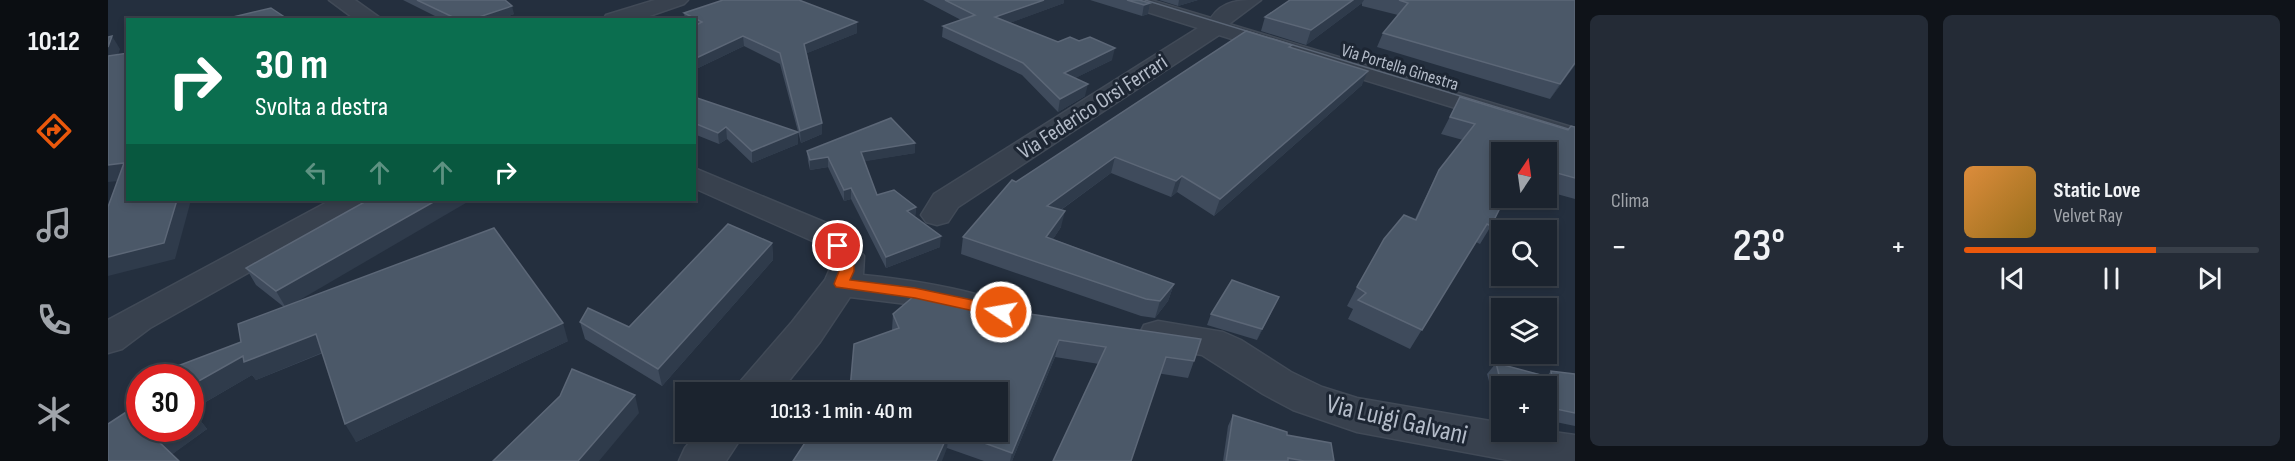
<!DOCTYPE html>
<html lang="it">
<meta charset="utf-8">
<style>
body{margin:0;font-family:"Sofia Sans Condensed",sans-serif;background:#242b36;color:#f1f3f6;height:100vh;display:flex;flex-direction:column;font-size:22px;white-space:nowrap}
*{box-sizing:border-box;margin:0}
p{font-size:20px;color:#a0a4aa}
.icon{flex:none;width:33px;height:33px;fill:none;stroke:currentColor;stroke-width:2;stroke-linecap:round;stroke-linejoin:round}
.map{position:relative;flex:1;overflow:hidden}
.details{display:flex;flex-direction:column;gap:15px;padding:15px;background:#0f1319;width:720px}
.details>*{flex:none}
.banner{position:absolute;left:18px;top:18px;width:570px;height:183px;border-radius:0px;box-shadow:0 3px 9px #0003,0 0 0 2px #39404a;background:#0b6e4f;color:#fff;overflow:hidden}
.needle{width:39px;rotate:13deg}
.buttons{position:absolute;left:1383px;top:142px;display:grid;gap:12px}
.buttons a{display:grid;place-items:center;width:66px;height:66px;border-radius:0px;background:#1b232e;box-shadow:0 3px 9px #0003,0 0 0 2px #39404a;font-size:30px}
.speed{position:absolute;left:18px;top:364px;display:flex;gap:12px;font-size:30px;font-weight:700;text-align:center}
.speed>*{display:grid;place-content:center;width:78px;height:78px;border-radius:50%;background:#1b232e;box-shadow:0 3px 9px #0003,0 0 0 2px #39404a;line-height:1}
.speed .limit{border:9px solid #d22;background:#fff;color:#111}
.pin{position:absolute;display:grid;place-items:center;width:51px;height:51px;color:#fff;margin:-26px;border:3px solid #fff;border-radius:50%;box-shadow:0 2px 6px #0007}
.me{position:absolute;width:66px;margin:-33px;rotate:282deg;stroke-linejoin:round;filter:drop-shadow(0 0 4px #0008)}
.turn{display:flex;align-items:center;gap:21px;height:126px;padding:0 30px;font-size:27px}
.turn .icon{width:78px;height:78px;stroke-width:2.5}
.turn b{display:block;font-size:42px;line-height:51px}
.lanes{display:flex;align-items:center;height:57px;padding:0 30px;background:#0003;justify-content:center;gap:30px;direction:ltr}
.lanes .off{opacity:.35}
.big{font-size:45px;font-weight:600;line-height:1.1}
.details .card{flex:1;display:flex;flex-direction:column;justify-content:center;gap:9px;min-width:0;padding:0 21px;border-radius:9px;background:#242b36}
.song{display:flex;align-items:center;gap:18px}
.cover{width:72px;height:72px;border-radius:9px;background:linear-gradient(135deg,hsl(30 70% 55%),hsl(40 70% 35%))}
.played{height:6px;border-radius:3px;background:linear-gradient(90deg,#ea580c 65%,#39404a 65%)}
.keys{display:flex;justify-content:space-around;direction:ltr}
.heat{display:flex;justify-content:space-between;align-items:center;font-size:33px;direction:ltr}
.details .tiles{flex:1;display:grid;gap:15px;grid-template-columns:repeat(2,1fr)}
.trip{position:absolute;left:567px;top:382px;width:333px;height:60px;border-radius:0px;background:#1b232e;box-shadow:0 3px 9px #0003,0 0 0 2px #39404a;font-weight:600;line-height:60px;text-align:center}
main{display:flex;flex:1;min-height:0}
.menu{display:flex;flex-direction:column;width:108px;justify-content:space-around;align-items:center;background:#0b0e12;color:#a0a4aa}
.menu .icon{width:42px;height:42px}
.menu .current{color:#ea580c}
.menu b{font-size:27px;color:#f1f3f6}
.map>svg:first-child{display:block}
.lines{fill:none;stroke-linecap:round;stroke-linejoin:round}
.minor-casing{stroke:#414a57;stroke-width:3}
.minor{fill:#38414e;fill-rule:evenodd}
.tram{stroke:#5a6575;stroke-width:1.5}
.wall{fill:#3f4b5c}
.shaded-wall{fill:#2f3b4b}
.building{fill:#4b5868;stroke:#5c6777;stroke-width:1.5}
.route{fill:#ea580c;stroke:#983908;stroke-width:1.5}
.labels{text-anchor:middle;stroke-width:6;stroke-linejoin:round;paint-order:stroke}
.far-street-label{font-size:18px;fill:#b4bcc9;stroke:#1d2633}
.street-label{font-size:22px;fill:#b4bcc9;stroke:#1d2633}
.near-street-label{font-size:27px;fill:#b4bcc9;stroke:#1d2633}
</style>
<main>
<nav class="menu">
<b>10:12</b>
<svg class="icon current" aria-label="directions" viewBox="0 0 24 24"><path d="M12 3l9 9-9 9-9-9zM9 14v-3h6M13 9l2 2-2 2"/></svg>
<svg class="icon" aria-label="music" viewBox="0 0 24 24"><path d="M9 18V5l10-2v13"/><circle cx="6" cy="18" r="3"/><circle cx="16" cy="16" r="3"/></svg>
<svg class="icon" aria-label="phone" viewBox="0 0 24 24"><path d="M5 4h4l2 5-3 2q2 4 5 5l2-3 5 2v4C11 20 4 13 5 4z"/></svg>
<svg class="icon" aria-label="climate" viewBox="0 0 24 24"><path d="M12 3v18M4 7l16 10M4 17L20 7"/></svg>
</nav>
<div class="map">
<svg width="1467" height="461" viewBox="0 0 1467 461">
<rect width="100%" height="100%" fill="#242f3e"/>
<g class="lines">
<g class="minor-casing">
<g id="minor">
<path d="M221,0H247L275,20H248Z"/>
<path d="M547,0H580L576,4L530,20H495L498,15Z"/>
<path d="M1010,0H1043L1103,18C1115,0 1132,0 1153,0L1121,24L1467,128V145L1111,35L850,207L840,222L829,225L818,222L813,215L826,194L1090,28L1014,4Z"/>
<path d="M586,168L733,229L756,256L755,275C793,279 830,284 867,294L872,303L867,312L854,316L807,305L742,297L712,342L671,393H626L632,382L684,322L717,280L721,271L722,258L709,243L586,188Z"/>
<path d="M223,200H262L257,207L42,328L14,349L0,353V320Z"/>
<path d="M1050,321L1115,332L1133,340L1183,372L1214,387L1249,398L1394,423V432L1438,431L1467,435V461H1405L1249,432L1185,410L1155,394L1094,355L1036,345L1031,335L1036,325Z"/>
<path d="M590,432H637L618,461H571L577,448Z"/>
</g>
</g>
<use href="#minor" class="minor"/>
<path class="tram" d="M1037,0L1467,131"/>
</g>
<g class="wall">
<path d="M295,0H397L406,14L390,20H335Z"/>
<path d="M815,0H956V3L901,23L950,42L1004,60L967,78L977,96L950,112L914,75L834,37L835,26L853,20Z"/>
<path d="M982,0H1031L1042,3L1040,14L1034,16Z"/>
<path d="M1051,0H1090L1070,6Z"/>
<path d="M1182,0H1467V65L1442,99L1269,47L1275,33L1290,15L1254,6V3L1198,45L1153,31L1157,17Z"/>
<path d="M576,13L749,33L699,53L714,134L693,143L672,64L636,46L586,70V20H577Z"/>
<path d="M1183,47L1254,85L1106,216L1069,192L1063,197L1003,173L953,210V227L945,239L1066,284L1060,301L1047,318L1033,316L853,254L855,237Z"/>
<path d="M586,97L690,144L644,163L619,139L611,144L586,134Z"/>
<path d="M1352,97L1460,130L1467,127V199L1438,191V153H1394L1383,226L1372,244L1368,242L1302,349L1240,319L1245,309L1239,306L1249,287L1307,219L1322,188L1331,170L1355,140L1333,134Z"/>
<path d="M699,151L807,153L756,161L769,195L808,207L807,217L832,247L778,268L743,199L736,201L720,167L702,170L700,161Z"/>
<path d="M664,243L665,260L554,386L477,339L472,322L521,327Z"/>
<path d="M138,268L187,302L460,341L248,442L215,353L148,380L144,375L84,410L99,429L64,454L0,461L82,378L133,342L176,307L148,285Z"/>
<path d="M1171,297L1149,340L1099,325L1103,314Z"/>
<path d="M785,314L1086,361L1080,378L947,357L904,461H876L839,448L704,432H890L742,389L784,330Z"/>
<path d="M1388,363L1439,376L1443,371L1467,374V426L1438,420V387H1394V411L1389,410L1379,374Z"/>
<path d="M1125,415L1179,435L1226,461H1115L1120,426Z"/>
</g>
<g class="shaded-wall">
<path d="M936,0H956V3L886,29L887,17Z"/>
<path d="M1071,0H1090L1070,6Z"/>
<path d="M1245,0H1256L1254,3L1198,45L1203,30Z"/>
<path d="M1042,3L1040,14L1034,16L1036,5Z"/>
<path d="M404,6L406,14L390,20H362Z"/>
<path d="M749,22V33L697,54L696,44Z"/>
<path d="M4,36L12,49L5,70L0,62V47Z"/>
<path d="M635,36L636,46L586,70V59Z"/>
<path d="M1007,48L1004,60L953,85L956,73Z"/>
<path d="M1467,63V65L1442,99L1452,84Z"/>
<path d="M1260,71L1254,85L1106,216L1112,199Z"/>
<path d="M980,84L977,96L950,112L952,99Z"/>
<path d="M714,123V134L693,143L692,131Z"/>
<path d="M618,127L619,139L611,144L610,133Z"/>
<path d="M690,132V144L644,163V151Z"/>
<path d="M807,143V153L753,162V152Z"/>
<path d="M720,157V167L702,170V160Z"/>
<path d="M1007,157L1003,173L936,222L939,206Z"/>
<path d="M16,163L20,180L0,182V165Z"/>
<path d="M1074,176L1069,192L1063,197L1068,181Z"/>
<path d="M743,188V199L736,201V190Z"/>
<path d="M69,200H83L67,259L0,276V257Z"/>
<path d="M329,200H363L178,308L168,291Z"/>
<path d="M808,207L807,217L799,211Z"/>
<path d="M957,211L953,227L935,254L938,237Z"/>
<path d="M833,236L832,247L778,268V257Z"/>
<path d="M664,243L665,260L554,386L550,369Z"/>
<path d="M1066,284L1060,301L1047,318L1052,301Z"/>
<path d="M1171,297L1166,308L1149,340L1154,329Z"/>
<path d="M455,323L460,341L248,442L237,424Z"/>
<path d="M208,334L218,351L148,380L144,375L82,411V386L135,356Z"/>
<path d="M951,340L947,357L904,461H902L904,453Z"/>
<path d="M527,395L531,413L491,461H470Z"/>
<path d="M85,411L99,429L62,456L47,438L61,429H82V413Z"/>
<path d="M841,432L839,448L834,461H828Z"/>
</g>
<g class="building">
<path d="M309,0H397L404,6L362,20H351Z"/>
<path d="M615,0H691L749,22L696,44L714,123L692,131L672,53L635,36L586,59V26L594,22L576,13Z"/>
<path d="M837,0H936L887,17L950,42L962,37L971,41L982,37L1007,48L956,73L980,84L952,99L915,63L835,26L867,15Z"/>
<path d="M1019,0H1031L1042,3L1036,5Z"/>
<path d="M1182,0H1245L1203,30L1157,17Z"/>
<path d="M1291,0H1467V63L1452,84L1275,33L1300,3Z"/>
<path d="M163,8L181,20H118L117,19Z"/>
<path d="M1138,31L1184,45L1181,47L1260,71L1112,199L1074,176L1068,181L1007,157L939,206L957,211L938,237L1066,284L1052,301L1038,299L855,237L904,180L908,182Z"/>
<path d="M4,36L0,47V37Z"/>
<path d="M20,53V200H69L56,243L0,257V207L16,163L0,165V56Z"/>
<path d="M586,97L690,132L644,151L618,127L610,133L586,123Z"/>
<path d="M1352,97L1460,130L1463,126L1467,127V178L1438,170V153H1394V198H1397L1383,226L1379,224L1314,330L1250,300L1258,293L1249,287L1276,239L1296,215L1308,220L1331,170L1367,124L1342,117Z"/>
<path d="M783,118L807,143L753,152L769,195L786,190L808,207L799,211L833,236L778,257L743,188L736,190L720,157L702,160L699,151Z"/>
<path d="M260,200H329L168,291L138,268Z"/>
<path d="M620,224L664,243L550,369L472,322L480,308L521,327Z"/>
<path d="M386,228L455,323L237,424L208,334L136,362L135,356L82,386V378H38L133,342L130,324Z"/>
<path d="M1124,280L1171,297L1154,329L1103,314Z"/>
<path d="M812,291L895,310L1093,339L1086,361L1058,357L1023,461H945L998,347L951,340L904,453L846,432H890V393H728L732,387L742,389L746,344L791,328L785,314Z"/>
<path d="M1388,363L1444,378L1443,371L1467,374V413L1438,407V387H1394Z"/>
<path d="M464,369L527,395L470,461H385L452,396Z"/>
<path d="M32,403V429H61L47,438L71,461H0V424Z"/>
<path d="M1125,415L1179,432V435L1223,443L1226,461H1196L1180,458V461H1118Z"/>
<path d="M704,432H841L828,461H685Z"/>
</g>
<path class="route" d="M730,241L735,243L746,256V271L742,280L807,288L893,306L898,308L900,312L898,315L893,317L807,298L728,287L726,284L731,271L732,257L723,246Z"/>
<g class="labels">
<g class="far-street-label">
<text transform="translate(1292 67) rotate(17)" y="6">Via Portella Ginestra</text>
</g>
<g class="street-label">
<text transform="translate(984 106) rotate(-33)" y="8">Via Federico Orsi Ferrari</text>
</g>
<g class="near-street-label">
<text transform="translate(1289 419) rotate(13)" y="9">Via Luigi Galvani</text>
</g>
</g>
</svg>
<div class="buttons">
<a><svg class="needle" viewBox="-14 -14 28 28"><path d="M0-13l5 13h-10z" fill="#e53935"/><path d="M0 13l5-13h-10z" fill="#a0a4aa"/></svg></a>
<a><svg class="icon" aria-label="search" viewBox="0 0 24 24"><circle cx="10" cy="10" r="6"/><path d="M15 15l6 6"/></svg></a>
<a><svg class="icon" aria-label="layers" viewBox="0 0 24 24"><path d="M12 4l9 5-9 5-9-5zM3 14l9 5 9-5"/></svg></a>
<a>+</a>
</div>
<div class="speed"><div class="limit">30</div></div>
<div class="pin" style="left:730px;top:246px;background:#d93025"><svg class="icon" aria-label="arrive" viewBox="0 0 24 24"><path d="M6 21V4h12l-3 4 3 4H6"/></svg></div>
<svg class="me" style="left:893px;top:312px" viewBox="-20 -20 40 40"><circle r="17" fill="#ea580c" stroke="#fff" stroke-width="3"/><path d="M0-11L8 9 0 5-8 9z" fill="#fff"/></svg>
<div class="trip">10:13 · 1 min · 40 m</div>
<div class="banner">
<div class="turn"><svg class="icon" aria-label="right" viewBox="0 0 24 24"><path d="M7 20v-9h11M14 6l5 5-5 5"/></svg><div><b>30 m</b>Svolta a destra</div></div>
<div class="lanes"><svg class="icon off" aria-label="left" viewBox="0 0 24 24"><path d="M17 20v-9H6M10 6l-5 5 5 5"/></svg><svg class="icon off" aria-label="ahead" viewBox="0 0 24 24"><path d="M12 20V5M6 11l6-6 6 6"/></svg><svg class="icon off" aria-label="ahead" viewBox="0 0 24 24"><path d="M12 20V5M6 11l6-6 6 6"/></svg><svg class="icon" aria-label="right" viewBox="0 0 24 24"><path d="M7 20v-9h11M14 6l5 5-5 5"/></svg></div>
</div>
</div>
<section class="details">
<div class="tiles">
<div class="card"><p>Clima</p>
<div class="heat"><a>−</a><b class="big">23°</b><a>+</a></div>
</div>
<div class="card">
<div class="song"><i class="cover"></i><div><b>Static Love</b><p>Velvet Ray</p></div></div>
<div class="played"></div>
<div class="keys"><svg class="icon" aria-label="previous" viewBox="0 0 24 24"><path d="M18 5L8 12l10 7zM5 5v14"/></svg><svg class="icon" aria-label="pause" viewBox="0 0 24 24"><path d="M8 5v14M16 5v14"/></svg><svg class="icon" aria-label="next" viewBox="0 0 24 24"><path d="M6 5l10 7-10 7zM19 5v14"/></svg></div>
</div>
</div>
</section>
</main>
